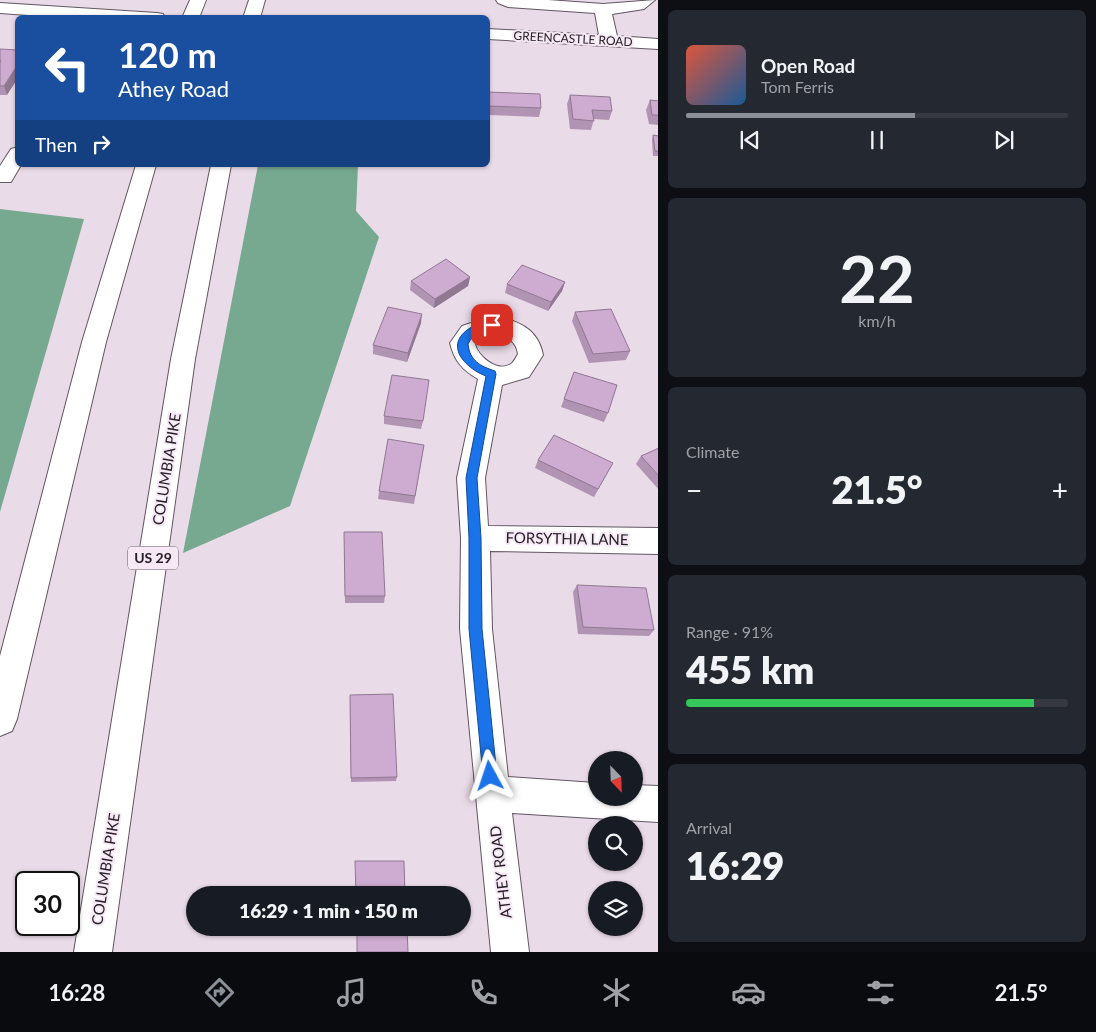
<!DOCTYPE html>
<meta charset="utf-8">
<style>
body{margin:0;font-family:Lato,sans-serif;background:#242831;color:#f1f3f6;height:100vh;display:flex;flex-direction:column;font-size:19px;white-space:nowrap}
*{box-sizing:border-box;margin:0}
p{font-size:16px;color:#9ea1a6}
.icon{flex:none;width:28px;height:28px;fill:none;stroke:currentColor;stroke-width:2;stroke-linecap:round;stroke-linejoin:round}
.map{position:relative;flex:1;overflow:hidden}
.panel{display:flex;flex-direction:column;gap:10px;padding:10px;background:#0d0f14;width:438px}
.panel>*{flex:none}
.top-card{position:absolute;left:15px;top:15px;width:475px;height:152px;border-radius:8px;box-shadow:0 1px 4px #0004;background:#1a4fa0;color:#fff;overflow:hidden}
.needle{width:32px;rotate:157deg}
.buttons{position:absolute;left:588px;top:751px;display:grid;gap:10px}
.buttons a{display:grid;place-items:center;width:55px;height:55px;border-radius:50%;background:#171b24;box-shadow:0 1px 4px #0004;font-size:25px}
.speed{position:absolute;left:15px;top:871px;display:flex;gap:10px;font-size:25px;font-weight:700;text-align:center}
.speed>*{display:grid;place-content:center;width:65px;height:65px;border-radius:50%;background:#171b24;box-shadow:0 1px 4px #0004;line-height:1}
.speed .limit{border:2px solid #111;border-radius:8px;background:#fff;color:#111}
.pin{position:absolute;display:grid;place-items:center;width:42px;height:42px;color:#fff;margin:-21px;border-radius:10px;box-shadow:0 2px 8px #0006}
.me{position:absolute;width:55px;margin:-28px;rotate:355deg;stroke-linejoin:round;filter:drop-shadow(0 0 4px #0008)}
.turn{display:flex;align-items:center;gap:18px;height:105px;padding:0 20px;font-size:22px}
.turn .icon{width:65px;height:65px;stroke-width:2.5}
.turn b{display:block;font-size:35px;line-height:42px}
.then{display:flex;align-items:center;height:48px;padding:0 20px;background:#0003;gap:10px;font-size:19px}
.big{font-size:38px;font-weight:800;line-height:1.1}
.panel .tile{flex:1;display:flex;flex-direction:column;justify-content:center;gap:8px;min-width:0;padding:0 18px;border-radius:8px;background:#242831}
.panel .dial{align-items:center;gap:0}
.dial b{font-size:65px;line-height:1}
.song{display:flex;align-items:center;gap:15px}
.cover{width:60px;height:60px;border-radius:8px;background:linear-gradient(135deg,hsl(10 70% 55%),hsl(210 70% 35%))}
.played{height:5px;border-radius:2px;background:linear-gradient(90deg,#8c9099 60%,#363941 60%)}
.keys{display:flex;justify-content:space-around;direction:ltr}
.heat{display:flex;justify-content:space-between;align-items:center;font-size:28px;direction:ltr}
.charge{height:8px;border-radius:4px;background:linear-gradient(90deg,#34c759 91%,#363941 0)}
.trip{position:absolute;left:186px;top:886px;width:285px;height:50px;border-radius:25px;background:#171b24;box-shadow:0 1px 4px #0004;font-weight:800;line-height:50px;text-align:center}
.tab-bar{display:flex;height:80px;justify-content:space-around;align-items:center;background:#090b0e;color:#9ea1a6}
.tab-bar .icon{width:35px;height:35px}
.tab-bar .current{color:#8c9099}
.tab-bar b{font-size:22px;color:#f1f3f6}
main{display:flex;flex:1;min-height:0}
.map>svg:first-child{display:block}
.forest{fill:#77a890}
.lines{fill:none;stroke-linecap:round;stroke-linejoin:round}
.minor-casing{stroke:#625661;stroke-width:2}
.highway-casing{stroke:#625661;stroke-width:2}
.minor{fill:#fff;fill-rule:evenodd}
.highway{fill:#fff;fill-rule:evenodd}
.wall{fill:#b193b3}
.shaded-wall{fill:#907892}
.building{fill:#ceabd0;stroke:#907892}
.route{fill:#1a73e8;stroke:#114b97}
.labels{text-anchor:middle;stroke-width:4;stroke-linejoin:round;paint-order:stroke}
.far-street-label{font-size:12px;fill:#252025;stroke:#f7e8f6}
.shield{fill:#f7e8f6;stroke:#645c64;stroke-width:1}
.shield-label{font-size:14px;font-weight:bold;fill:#252025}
.street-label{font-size:15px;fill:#252025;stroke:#f7e8f6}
</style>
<main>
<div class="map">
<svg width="659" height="952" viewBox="0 0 659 952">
<rect width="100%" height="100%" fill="#e9dbe8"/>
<g class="forest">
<path d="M258,165H358L356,211L379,237L290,506L183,553Z"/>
<path d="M0,209L84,219L0,512Z"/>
</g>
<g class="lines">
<g class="minor-casing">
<g id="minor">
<path d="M496,0H548L603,4L655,0L644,9L612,14L617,36L659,39V49L488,39V29L599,35L595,13L508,7L498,3Z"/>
<path d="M0,3L157,13L163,14L165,18H70L0,13Z"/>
<path d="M18,147V165H21L11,182H0V166L11,149Z"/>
<path d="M492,316C517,320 538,328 543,355L529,377L502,385L485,478L488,526L659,528V554L490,551L492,629L508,777L596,783V798H634V785L659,786V822L512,813L529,952H491L460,629L461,538L457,478L478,379C462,370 454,360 450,343L462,326ZM493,334C506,336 516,340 518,354C516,357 514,362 511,364C497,373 478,356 475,344L479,338Z"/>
</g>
</g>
<g class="highway-casing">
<g id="highway">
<path d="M190,0H206L199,18H182Z"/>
<path d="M249,0H265L260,18H243Z"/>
<path d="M136,165H156L106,342L17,719L12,731L0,736V656L82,342Z"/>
<path d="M211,165H231L195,359L112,952H74L171,359Z"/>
</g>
</g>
<use href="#minor" class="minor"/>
<use href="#highway" class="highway"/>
</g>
<g class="wall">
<path d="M0,49L7,95H0Z"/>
<path d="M488,92L541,108L539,117L488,115Z"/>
<path d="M570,95L612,111L609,120L594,119L591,130L570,129L567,104Z"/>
<path d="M650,100L659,101V125L649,124L646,110Z"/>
<path d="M653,135L659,136V156H653L652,140Z"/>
<path d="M470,277L468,286L434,308L410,290L411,281Z"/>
<path d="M565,282L562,291L548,311L505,293L507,284Z"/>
<path d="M575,312L630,351L626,360L589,363L572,321Z"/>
<path d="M421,323L407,362L373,354V345Z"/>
<path d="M574,372L608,413L604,422L561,407Z"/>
<path d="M384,416L423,421L421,429L384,424Z"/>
<path d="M424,445L414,504L378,499L379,491Z"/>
<path d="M659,448V490L636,464L641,456Z"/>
<path d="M538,460L613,463L594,497L535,468Z"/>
<path d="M344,540L385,596L384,603H345Z"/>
<path d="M577,585L654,630L649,636L578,634L573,592Z"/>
<path d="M350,695L397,777L396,781L351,782Z"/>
</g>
<g class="shaded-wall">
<path d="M18,64V78L7,95L4,86Z"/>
<path d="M470,277L468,286L434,308L435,299Z"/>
<path d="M565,282L562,291L548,311L551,302Z"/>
<path d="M422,314L421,323L407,362L408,353Z"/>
</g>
<g class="building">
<path d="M0,49L18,50V64L4,86H0V62L1,61H0Z"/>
<path d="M488,92L540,94L541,108L488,106Z"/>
<path d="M570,95L610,97L612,111L592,110L594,121L573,119Z"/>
<path d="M650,100L659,101V115H652Z"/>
<path d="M653,135L659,136V151H655Z"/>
<path d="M446,259L470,277L435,299L411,281Z"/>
<path d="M522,265L565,282L551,302L507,284Z"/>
<path d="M388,307L422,314L408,353L373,345Z"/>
<path d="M611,309L630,351L593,354L575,312Z"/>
<path d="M574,372L617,385L608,413L564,399Z"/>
<path d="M392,375L429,380L423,421L384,416Z"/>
<path d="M554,435L613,463L598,489L538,460Z"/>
<path d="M388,439L424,445L415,496L379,491Z"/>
<path d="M659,448V476L641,456Z"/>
<path d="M344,532H382L385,596H345Z"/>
<path d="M577,585L646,588L654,630L583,627Z"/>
<path d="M393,694L397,777L351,778L350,695Z"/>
<path d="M355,861H404L405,895H356Z"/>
<path d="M357,928H407L408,952H357Z"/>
</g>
<path class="route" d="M492,321L496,322V328C483,331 474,332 468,344C470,361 480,366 495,371L496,374L477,478L481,538L482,629L497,776L495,781L490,783L485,781L483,776L469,629V538L466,478L486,376C465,368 443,345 470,328C476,324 485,323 492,321Z"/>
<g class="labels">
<g class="far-street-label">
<text transform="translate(573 39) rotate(3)" y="4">GREENCASTLE ROAD</text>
</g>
<rect class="shield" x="128" y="546.5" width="50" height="23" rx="4"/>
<g class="shield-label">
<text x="153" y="563">US 29</text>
</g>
<g class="street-label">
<text transform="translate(167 469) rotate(-81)" y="5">COLUMBIA PIKE</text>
<text transform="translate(567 539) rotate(1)" y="5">FORSYTHIA LANE</text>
<text transform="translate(106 869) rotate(-81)" y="5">COLUMBIA PIKE</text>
<text transform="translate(501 872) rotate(-97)" y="5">ATHEY ROAD</text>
</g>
</g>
</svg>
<div class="buttons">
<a><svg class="needle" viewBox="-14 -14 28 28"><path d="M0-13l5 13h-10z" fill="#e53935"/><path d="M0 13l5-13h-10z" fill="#9ea1a6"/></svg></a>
<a><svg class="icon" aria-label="search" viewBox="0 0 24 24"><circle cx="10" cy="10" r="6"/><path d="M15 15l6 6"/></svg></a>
<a><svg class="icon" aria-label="layers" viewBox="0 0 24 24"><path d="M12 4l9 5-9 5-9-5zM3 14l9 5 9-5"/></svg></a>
</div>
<div class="speed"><div class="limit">30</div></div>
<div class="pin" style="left:492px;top:325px;background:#d93025"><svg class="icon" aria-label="arrive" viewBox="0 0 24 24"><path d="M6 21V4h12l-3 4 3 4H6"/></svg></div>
<svg class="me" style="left:490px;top:776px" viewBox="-20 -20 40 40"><path d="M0-17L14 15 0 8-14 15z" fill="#1a73e8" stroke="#fff" stroke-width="4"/></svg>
<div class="trip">16:29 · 1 min · 150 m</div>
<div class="top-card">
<div class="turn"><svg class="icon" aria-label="left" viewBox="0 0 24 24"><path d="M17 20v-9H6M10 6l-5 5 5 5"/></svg><div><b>120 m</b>Athey Road</div></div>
<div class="then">Then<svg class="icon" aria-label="right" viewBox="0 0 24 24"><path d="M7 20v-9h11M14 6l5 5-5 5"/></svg></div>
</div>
</div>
<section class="panel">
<div class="tile">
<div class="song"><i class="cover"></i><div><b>Open Road</b><p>Tom Ferris</p></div></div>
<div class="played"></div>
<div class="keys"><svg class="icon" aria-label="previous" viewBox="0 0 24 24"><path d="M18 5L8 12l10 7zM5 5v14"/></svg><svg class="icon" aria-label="pause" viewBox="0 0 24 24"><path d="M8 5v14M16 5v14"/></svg><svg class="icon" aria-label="next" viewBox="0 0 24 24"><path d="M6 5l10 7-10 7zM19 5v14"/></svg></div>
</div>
<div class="tile dial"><b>22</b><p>km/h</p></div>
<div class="tile"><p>Climate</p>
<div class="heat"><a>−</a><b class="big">21.5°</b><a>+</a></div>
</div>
<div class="tile"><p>Range · 91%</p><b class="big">455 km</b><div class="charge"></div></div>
<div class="tile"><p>Arrival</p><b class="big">16:29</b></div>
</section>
</main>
<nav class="tab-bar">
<b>16:28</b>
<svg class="icon current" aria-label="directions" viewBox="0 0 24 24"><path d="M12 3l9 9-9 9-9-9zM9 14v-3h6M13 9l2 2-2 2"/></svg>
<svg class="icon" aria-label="music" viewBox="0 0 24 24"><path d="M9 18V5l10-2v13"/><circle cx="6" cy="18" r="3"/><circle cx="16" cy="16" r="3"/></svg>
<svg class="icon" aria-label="phone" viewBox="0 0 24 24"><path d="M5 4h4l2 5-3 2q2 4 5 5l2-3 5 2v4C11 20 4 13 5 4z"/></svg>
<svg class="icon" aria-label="climate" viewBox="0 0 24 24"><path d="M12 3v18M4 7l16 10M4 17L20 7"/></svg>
<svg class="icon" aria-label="car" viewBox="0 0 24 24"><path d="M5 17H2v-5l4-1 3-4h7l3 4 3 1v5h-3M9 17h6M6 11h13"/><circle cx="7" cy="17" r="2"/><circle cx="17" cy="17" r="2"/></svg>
<svg class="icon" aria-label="filters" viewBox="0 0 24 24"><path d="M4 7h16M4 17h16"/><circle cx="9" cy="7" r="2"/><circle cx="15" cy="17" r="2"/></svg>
<b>21.5°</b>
</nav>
